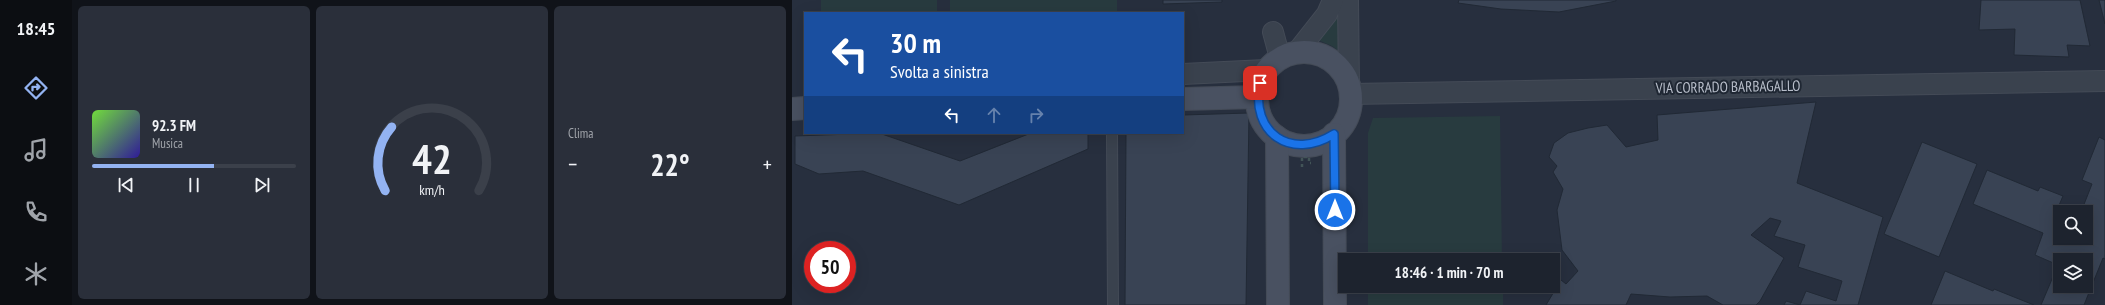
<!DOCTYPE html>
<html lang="it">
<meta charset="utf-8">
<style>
body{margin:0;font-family:"PT Sans Narrow",sans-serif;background:#2a2f3a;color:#f1f3f6;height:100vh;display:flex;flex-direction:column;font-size:15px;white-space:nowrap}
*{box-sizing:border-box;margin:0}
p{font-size:13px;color:#a0a4aa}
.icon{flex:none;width:22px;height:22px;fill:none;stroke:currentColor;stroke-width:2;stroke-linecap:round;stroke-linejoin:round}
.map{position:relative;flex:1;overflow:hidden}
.side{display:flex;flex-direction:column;gap:6px;padding:6px;background:#101319;width:720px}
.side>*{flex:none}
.hud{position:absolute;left:12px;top:12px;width:380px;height:122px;border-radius:0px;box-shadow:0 4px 16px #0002,0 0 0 1px #3b404a;background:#1a4fa0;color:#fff;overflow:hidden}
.controls{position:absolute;left:1261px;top:205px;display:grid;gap:8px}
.controls a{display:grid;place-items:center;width:40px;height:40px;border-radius:0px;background:#1d232e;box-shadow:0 4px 16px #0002,0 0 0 1px #3b404a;font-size:20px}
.speed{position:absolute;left:12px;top:241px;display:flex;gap:8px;font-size:20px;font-weight:700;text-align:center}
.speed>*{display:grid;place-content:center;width:52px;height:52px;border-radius:50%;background:#1d232e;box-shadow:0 4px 16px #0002,0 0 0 1px #3b404a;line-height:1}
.speed .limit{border:6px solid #d22;background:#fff;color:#111}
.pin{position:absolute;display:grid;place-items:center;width:34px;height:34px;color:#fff;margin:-17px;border-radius:8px;box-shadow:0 2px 6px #0006}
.me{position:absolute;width:44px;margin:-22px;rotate:0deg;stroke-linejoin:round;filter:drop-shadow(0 0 3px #0008)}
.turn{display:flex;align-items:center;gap:14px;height:84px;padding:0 20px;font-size:18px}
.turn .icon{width:52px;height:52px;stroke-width:2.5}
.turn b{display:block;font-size:28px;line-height:34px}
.lanes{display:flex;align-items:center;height:38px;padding:0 20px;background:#0003;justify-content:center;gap:20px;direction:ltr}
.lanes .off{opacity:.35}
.big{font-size:30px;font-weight:800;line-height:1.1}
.side .tile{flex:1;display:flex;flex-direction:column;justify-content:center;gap:6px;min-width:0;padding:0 14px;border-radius:6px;background:#2a2f3a}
.side .dial{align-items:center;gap:0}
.dial svg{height:104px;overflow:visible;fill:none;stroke:#3b404a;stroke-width:7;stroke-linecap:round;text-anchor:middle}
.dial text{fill:#f1f3f6;stroke:none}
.song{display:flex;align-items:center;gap:12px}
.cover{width:48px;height:48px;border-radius:6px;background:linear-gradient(135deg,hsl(100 70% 55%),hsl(250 70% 35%))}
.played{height:4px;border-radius:2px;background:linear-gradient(90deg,#93b3f2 60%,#3b404a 60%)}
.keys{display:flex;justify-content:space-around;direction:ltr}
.heat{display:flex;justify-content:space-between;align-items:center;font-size:22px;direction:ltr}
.side .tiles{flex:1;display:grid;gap:6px;grid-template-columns:repeat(3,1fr)}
.trip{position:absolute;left:546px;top:253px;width:222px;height:40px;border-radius:0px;background:#1d232e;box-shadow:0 4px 16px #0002,0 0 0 1px #3b404a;font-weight:800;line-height:40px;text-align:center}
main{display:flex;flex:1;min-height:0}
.tabs{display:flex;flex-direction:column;width:72px;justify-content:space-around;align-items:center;background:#0c0e12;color:#a0a4aa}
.tabs .icon{width:28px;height:28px}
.tabs .selected{color:#93b3f2}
.tabs b{font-size:18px;color:#f1f3f6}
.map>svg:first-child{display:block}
.green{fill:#283b3f}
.building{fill:#394354;stroke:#212935;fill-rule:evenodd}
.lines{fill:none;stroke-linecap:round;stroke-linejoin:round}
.service-casing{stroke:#444b57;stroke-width:12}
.minor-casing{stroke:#444b57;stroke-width:22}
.secondary-casing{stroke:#444b57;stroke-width:24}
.path{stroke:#425457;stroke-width:2.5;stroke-dasharray:3 3;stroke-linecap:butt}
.service{stroke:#3a424e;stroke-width:10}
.minor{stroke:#3a424e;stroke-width:20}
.secondary{stroke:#495161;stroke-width:22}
.route-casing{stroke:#114b97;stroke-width:10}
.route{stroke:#1a73e8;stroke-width:7}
.labels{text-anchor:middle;stroke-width:4;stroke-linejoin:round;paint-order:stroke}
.street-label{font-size:15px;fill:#b7bdc9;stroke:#1f2733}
</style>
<main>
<nav class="tabs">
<b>18:45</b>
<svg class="icon selected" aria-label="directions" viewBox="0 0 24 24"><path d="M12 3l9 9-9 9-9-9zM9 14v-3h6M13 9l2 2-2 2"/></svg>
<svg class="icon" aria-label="music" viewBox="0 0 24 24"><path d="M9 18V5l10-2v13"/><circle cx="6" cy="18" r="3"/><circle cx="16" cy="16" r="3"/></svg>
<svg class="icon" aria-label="phone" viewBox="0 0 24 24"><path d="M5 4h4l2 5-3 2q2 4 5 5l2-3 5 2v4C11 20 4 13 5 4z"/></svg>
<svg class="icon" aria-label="climate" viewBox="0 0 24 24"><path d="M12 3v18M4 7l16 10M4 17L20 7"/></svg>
</nav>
<section class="side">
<div class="tiles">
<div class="tile">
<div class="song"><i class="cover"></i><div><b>92.3 FM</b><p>Musica</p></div></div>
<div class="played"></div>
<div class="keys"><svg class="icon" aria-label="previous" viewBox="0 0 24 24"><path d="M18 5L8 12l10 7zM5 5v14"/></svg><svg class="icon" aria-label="pause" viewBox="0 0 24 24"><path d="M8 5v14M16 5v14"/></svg><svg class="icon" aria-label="next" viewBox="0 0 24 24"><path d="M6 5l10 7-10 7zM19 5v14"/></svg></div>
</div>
<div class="tile dial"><svg viewBox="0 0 100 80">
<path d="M14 69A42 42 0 1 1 86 69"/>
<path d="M14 69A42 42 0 0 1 19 20" stroke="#93b3f2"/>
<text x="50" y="56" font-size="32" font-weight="700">42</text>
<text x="50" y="72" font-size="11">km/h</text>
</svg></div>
<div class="tile"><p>Clima</p>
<div class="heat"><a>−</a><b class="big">22°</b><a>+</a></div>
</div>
</div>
</section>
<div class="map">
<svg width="1313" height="305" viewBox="0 0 1313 305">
<rect width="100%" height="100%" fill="#272f3e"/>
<g class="green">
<rect x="29" y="0" width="116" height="13"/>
<rect x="158" y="0" width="167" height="13"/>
<path d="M552,3V55L540,46L526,40L536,30Z"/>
<path d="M708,116L710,260H576V133L581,118Z"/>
<rect x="576" y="286" width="135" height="19"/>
</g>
<g class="building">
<path d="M371,0H430V2L371,4Z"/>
<path d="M667,0H824V1L767,12L709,9L666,3Z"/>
<path d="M1189,0H1288L1298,46L1275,45L1277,57L1222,55L1223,29L1187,30Z"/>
<path d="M1307,0H1313V24Z"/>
<path d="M1024,102L1005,183L1091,217L1066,305H1008L1014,291L1044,301L1050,281L1006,267L1013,245L982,236L989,221L978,218L959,235L992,258L968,301L964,305H931L915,296L878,297L839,294L834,305H754L769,280L774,284L786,271L770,250L765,210L771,189L761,172L765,166L757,157L762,143L776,133L796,128L815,125L834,147L866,140L865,115Z"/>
<path d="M457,113L454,305H333L334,133H391V115Z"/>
<path d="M87,133L168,161L239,133H296V149L167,205L71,171L27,174L3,164V136Z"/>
<path d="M1307,137L1313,140V259L1311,258L1292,305H1249L1266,265L1243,255L1251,233L1181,204L1195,170L1246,191L1248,187L1271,196L1265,210L1270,212H1268V238H1294V212H1289L1300,184L1290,180ZM1268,260H1294V286H1268Z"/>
<path d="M1130,142L1185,164L1147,257L1092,234Z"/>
<path d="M1153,271L1201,291L1202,289L1242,305H1139Z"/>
<path d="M994,301L1008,305H992Z"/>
</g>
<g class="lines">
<g class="service-casing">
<path id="service" d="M320,133L321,305"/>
</g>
<g class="minor-casing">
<g id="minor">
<path d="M556,0L557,87"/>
<path d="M481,32L488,58"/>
<path d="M505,52L535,14L541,0"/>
<path d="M391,74L474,70"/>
<path d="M559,94L1313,81"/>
</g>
</g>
<g class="secondary-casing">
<g id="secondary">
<circle cx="512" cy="99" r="47"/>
<path d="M391,99L465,97"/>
<path d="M0,109L13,108"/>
<path d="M542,134L543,305"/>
<path d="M485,137L486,305"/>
</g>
</g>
<path class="path" d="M510,167V157H517V163H519"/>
<use href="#service" class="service"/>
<use href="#minor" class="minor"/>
<use href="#secondary" class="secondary"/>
</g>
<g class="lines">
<g class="route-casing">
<path id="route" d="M468,83C458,133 499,161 542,134L543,210"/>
</g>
<use href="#route" class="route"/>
</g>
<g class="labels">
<g class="street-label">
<text transform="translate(936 87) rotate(-1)" y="5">VIA CORRADO BARBAGALLO</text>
</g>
</g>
</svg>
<div class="controls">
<a><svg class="icon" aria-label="search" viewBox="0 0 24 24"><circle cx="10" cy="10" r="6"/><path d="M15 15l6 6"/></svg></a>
<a><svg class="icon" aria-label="layers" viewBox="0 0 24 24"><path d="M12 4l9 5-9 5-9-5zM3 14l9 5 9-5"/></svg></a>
</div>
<div class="speed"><div class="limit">50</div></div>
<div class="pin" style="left:468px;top:83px;background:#d93025"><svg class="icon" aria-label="arrive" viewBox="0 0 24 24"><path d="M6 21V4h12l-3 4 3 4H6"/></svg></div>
<svg class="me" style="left:543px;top:210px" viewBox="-20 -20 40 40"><circle r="17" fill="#1a73e8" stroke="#fff" stroke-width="3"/><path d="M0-11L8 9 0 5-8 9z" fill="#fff"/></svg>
<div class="trip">18:46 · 1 min · 70 m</div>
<div class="hud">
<div class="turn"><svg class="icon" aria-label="left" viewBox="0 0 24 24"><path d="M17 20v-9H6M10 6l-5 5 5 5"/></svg><div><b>30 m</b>Svolta a sinistra</div></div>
<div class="lanes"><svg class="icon" aria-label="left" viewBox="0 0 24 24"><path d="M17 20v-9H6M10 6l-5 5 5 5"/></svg><svg class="icon off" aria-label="ahead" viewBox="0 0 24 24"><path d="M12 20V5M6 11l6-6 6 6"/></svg><svg class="icon off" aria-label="right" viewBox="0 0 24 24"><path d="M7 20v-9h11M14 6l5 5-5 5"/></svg></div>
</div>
</div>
</main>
